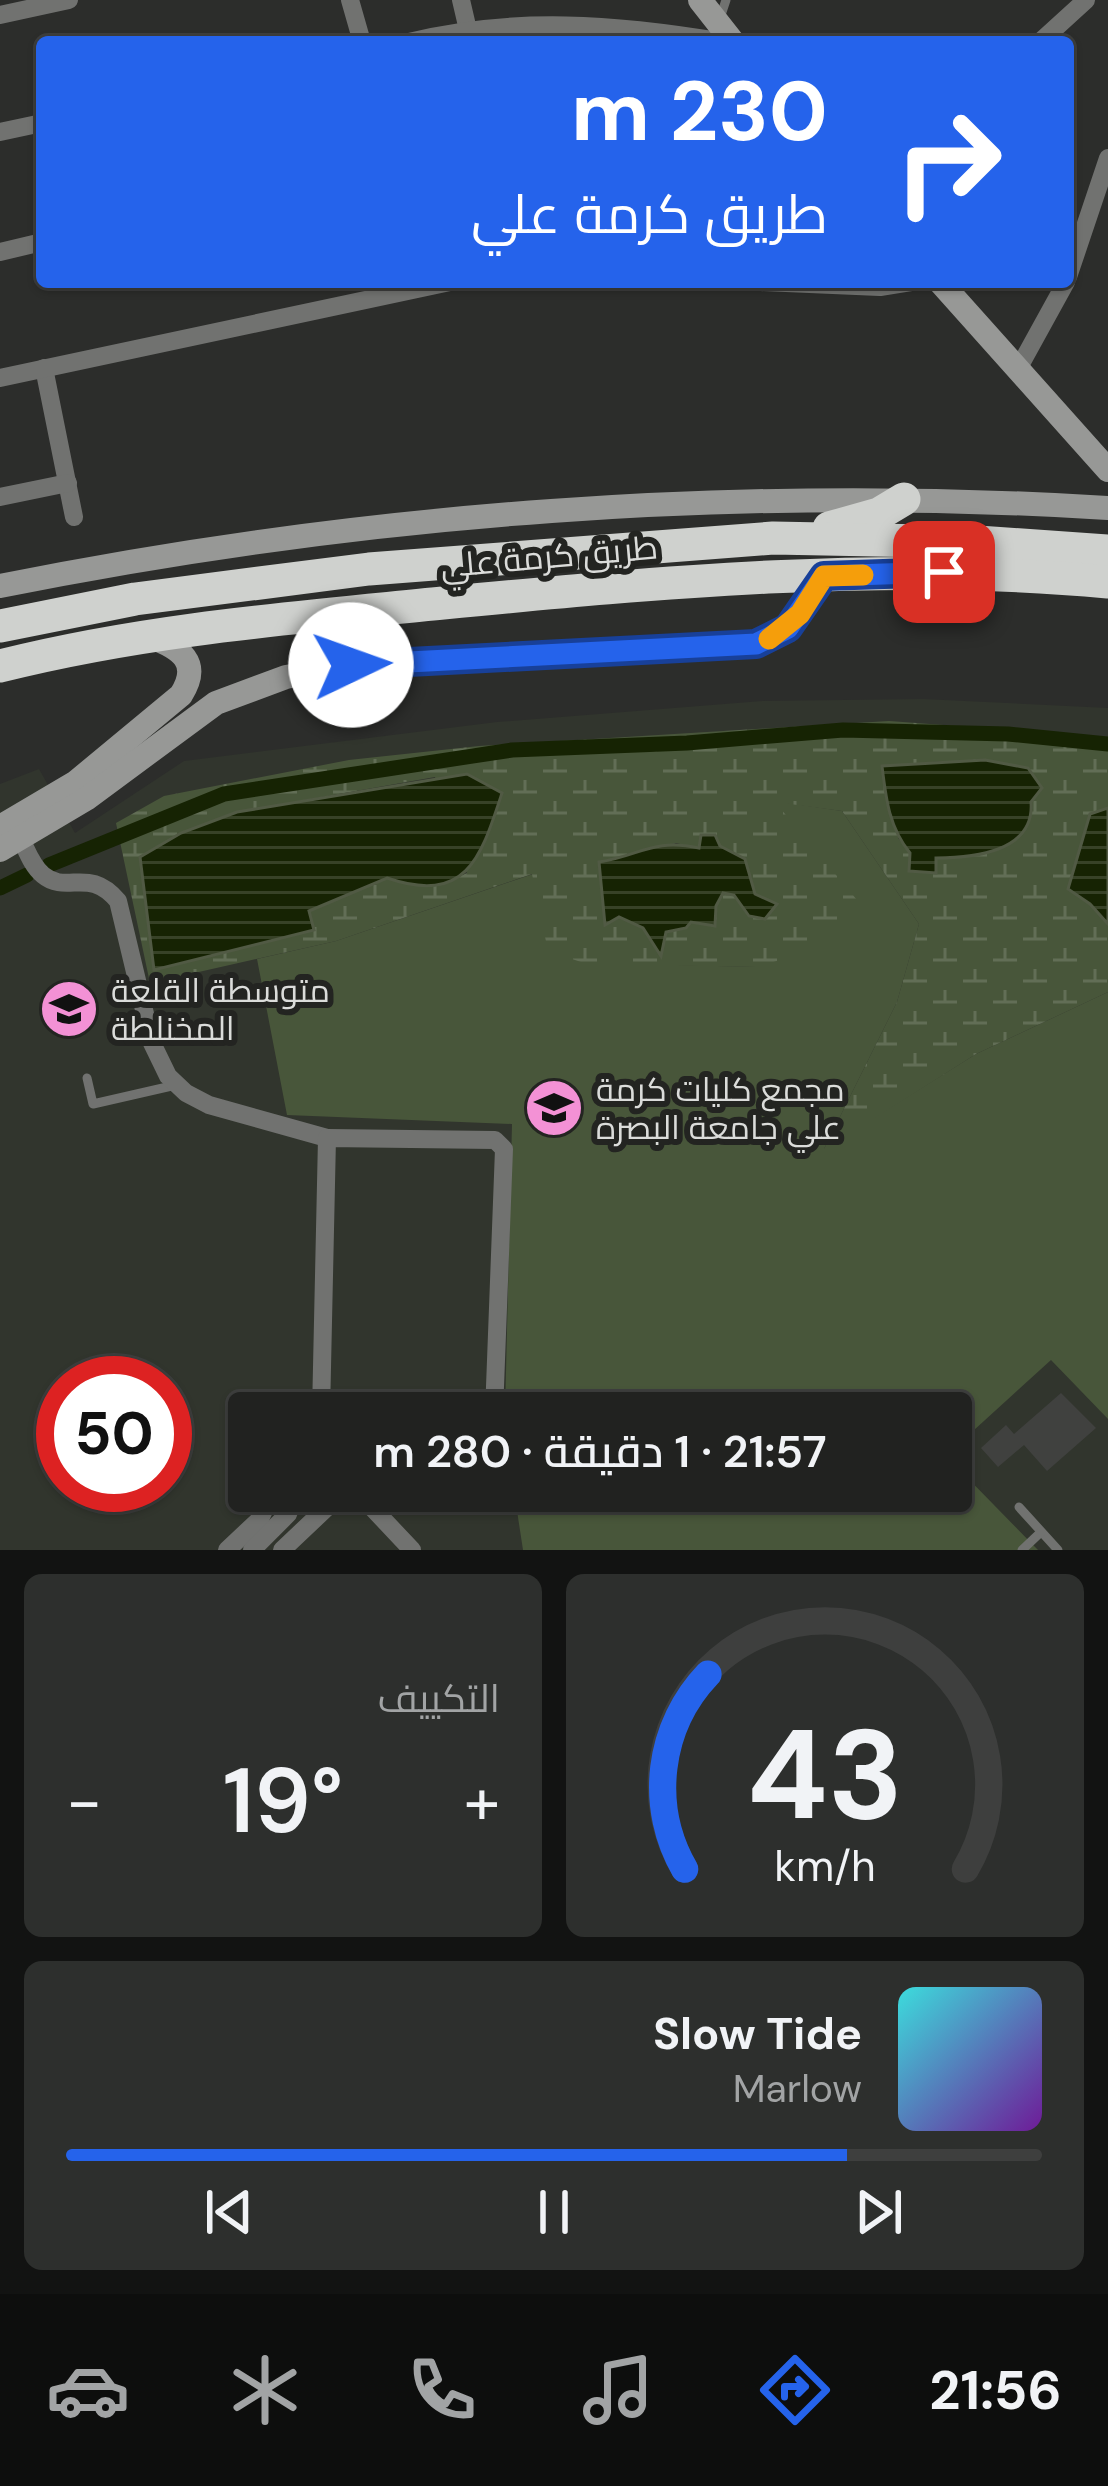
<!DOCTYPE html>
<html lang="ar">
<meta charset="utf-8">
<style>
body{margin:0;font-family:"DM Sans",Cairo,sans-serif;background:#2d2f2d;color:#f1f3f6;direction:rtl;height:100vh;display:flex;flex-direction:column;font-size:45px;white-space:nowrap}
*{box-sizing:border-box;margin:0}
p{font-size:39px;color:#a2a4a5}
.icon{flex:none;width:66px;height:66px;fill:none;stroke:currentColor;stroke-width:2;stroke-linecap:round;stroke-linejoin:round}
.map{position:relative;height:1550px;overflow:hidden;direction:ltr}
.side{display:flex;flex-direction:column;gap:24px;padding:24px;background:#121312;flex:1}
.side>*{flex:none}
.top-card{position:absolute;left:36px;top:36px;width:1038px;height:252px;border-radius:12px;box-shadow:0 3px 9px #0004,0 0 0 3px #3e3f3e;direction:rtl;background:#2563eb;color:#fff;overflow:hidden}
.speed{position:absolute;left:36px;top:1356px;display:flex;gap:24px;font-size:60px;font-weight:700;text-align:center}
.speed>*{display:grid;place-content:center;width:156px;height:156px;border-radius:50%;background:#212220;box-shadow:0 3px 9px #0004,0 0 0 3px #3e3f3e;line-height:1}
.speed .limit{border:18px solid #d22;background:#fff;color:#111}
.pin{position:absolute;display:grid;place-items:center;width:102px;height:102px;color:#fff;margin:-51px;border-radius:24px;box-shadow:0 6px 18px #0006}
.me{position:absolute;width:132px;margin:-66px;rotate:87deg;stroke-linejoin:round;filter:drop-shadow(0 0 9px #0008)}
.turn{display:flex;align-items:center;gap:42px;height:252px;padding:0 48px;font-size:54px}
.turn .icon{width:156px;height:156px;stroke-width:2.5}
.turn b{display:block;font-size:84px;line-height:102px}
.big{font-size:90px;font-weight:600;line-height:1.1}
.side .card{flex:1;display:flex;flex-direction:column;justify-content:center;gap:18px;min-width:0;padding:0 42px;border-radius:18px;background:#2d2f2d}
.side .dial{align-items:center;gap:0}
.dial svg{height:312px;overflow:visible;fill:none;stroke:#3e3f3e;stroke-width:7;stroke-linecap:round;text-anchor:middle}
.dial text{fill:#f1f3f6;stroke:none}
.song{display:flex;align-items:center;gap:36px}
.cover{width:144px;height:144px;border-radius:18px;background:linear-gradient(135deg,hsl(180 70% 55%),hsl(280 70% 35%))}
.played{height:12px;border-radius:6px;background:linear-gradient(90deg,#2563eb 80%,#3e3f3e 80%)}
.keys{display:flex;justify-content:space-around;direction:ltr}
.heat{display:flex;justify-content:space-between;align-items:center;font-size:66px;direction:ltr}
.side .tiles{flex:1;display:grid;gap:24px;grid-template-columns:1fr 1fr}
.card:last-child{grid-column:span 2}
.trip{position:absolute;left:228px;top:1392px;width:744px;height:120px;border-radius:12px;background:#212220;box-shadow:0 3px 9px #0004,0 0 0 3px #3e3f3e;font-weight:600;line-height:120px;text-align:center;direction:rtl}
.tab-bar{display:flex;height:192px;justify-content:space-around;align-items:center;background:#0d0e0d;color:#a2a4a5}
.tab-bar .icon{width:84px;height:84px}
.tab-bar .active{color:#2563eb}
.tab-bar b{font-size:54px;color:#f1f3f6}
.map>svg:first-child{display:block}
.built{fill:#31352d;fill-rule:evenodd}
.grass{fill:#48563a}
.wetland{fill:url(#wetland-marsh);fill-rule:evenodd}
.water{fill:url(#water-rules);stroke:#515a44;stroke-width:3}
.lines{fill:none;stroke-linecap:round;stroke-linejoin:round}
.canal{stroke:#162303;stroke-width:15}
.building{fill:#40413f}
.lane{stroke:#717270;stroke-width:9}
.street{stroke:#717270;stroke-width:18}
.secondary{stroke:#979896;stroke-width:24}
.highway{stroke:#cfd1ce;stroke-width:33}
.route-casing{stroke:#184099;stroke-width:30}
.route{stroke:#2563eb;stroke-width:21}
.slow{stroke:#f59e0b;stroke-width:21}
.labels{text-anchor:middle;stroke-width:12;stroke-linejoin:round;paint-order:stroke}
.street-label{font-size:33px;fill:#dbdcda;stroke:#232421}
.poi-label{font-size:33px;fill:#dbdcda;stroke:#232421;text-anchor:start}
</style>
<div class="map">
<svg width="1108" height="1550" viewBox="0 0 1108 1550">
<defs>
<pattern id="wetland-marsh" width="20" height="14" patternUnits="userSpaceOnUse" patternTransform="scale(3)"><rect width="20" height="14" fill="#48563a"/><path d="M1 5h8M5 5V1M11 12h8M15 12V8" fill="none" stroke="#626e56"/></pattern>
<pattern id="water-rules" width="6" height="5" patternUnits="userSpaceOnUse" patternTransform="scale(3)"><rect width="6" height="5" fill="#162303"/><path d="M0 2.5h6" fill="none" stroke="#374227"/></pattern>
</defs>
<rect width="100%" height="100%" fill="#2c2d2b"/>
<path class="built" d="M923,699L1108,708V1550H0V784L39,769L75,833L184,761L497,722L762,701ZM63,1383H165V1485H63ZM249,1413H951V1491H249Z"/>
<g class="grass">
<path d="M774,801L842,811L919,924L897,1002L824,1149L976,1054L1108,992V1419L1051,1360L951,1451V1413H505L512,1124L287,1115L257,959L336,941L533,874L678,965L756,967Z"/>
<path d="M951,1461L1038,1550H523L514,1491H951Z"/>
</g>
<path class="wetland" d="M889,721L1108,737V808L1090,814L1068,889L1090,904L1108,924V992L976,1054L823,1151L897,1002L919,924L842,811L775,802L862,906L815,950L756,967L587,964L548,951L532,874L336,941L150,983L116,823L164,796L349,760L479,746ZM985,760L1029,768L1031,802L956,858H935L910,872V853L898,838L930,762ZM435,777L467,873C438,887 419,889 388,878L309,911L314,930L154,969L140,857L237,812ZM676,843L745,859L755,894L776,904L723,893C712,914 688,927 666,932L661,954L643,928L619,917L605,924L599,863Z"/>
<g class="water">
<path d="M985,760L1028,768L1042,788L1031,802C1035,852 973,858 936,858V873L909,871L910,853C889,827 886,799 882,766Z"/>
<path d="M467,774L502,793C481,857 467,905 387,878L309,911L314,930L154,970L140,857L181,833L237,812Z"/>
<path d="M1108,808V924L1090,904L1068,889L1090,814Z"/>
<path d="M701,835H715L720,846L745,859L755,894L777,904L765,919L749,916L734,895L723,893L716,906L715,926L691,922L686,928L666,932L661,956L643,928L619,917L605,925L599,862C640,856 652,838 699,848Z"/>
</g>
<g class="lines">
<g class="canal">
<path d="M49,865L224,794L512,750L687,743L843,730L1008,734L1108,744"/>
<path d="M0,888L27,875"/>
</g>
</g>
<path class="building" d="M1061,1393L1096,1428L1047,1471L1024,1445L998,1467L981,1448L1006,1425L1014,1434Z"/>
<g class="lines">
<g class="lane">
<path d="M720,18L726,0"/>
<path d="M87,1078L93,1104L176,1085"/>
<path d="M1019,1507L1058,1550"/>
<path d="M1022,1550L1041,1532"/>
</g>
<g class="street">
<path d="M350,0L362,42"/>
<path d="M461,0L468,30"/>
<path d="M0,15L69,0"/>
<path d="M409,42C515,16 617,24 724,42"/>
<path d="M1040,42L1086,0"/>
<path d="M0,132L42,123"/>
<path d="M0,252L42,242"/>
<path d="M1068,277L1108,158"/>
<path d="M761,282L880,287L911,282"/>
<path d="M44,368L74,517"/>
<path d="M1017,371L1066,282"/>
<path d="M0,378L450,282"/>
<path d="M0,497L68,483"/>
<path d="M21,839C27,851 32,866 43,875C67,895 89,866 118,901L152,1043L168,1076L186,1093L209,1105L327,1138"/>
<path d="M321,1413L327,1138L495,1140L504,1149L494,1413"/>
<path d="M227,1550L260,1519L273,1491"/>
<path d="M252,1550L288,1514L297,1491"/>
<path d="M282,1550L338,1497L350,1492L364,1499L412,1550"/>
</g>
<g class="secondary">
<path d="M700,0L733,42"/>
<path d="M940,282L1108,470"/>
<path d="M0,586C363,513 738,485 1108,508"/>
<path d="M0,827L76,782L181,695C202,662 180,648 151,637"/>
<path d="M0,850L86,799L216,703L286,677L351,665L756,644L788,628L824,576"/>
</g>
<g class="highway">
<path d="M829,528L879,514L904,499"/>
<path d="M0,626L135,599L369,569L773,538L978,542L1108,551"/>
<path d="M0,666C147,629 293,618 443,603C662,582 888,561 1108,582"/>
</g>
</g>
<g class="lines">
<g class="route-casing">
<path id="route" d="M351,665L756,644L788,628L824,576L944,572"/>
</g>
<use href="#route" class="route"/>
<path class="slow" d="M769,639L800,614L824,576L863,575"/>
</g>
<defs>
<g id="school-disc" transform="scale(3)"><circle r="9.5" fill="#f391d5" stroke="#232421"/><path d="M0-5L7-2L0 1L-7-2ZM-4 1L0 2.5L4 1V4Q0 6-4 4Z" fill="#111"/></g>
<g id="university-disc" transform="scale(3)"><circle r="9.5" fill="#f391d5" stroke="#232421"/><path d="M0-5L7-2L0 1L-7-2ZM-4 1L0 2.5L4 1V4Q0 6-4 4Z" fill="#111"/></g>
</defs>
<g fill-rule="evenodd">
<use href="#school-disc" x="69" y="1009"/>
<use href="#university-disc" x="554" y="1108"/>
</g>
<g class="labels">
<g class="street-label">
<text transform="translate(549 556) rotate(-5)" y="12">طريق كرمة علي</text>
</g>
<g class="poi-label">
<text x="111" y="1002">متوسطة القلعة<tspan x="111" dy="38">المخنلطة</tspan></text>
<text x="596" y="1101">مجمع كليات كرمة<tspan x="596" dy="38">علي جامعة البصرة</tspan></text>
</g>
</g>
</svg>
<div class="speed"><div class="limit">50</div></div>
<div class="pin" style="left:944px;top:572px;background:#d93025"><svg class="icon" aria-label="arrive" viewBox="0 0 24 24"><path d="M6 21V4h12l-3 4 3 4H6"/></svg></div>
<svg class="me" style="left:351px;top:665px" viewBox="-20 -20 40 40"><circle r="19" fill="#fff"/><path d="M0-13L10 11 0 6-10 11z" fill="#2563eb"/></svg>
<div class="trip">21:57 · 1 دقيقة · 280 m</div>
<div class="top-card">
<div class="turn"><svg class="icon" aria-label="right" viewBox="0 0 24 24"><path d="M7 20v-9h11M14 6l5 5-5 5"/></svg><div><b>230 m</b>طريق كرمة علي</div></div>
</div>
</div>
<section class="side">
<div class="tiles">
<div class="card dial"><svg viewBox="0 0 100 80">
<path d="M14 69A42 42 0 1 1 86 69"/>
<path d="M14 69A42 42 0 0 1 20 19" stroke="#2563eb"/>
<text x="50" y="56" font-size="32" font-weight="700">43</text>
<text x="50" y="72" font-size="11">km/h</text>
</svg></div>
<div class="card"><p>التكييف</p>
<div class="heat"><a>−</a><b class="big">19°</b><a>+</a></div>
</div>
<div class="card">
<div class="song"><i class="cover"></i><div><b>Slow Tide</b><p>Marlow</p></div></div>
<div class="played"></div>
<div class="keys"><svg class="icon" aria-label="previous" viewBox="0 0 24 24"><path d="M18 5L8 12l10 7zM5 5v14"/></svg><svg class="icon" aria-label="pause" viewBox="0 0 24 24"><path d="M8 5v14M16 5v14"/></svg><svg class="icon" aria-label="next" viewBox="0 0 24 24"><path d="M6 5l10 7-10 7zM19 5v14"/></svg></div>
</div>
</div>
</section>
<nav class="tab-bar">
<b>21:56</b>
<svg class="icon active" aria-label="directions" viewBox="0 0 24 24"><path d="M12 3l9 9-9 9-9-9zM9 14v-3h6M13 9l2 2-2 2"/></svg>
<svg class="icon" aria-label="music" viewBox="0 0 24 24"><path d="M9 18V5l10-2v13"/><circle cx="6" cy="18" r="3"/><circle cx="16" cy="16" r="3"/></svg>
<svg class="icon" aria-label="phone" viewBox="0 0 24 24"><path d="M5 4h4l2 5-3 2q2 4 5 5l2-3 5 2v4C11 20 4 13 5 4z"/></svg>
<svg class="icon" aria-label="climate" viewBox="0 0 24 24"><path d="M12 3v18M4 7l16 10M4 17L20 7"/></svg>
<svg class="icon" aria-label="car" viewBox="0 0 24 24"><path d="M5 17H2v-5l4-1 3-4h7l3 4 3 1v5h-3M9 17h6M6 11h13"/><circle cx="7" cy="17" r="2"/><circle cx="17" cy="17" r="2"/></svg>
</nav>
